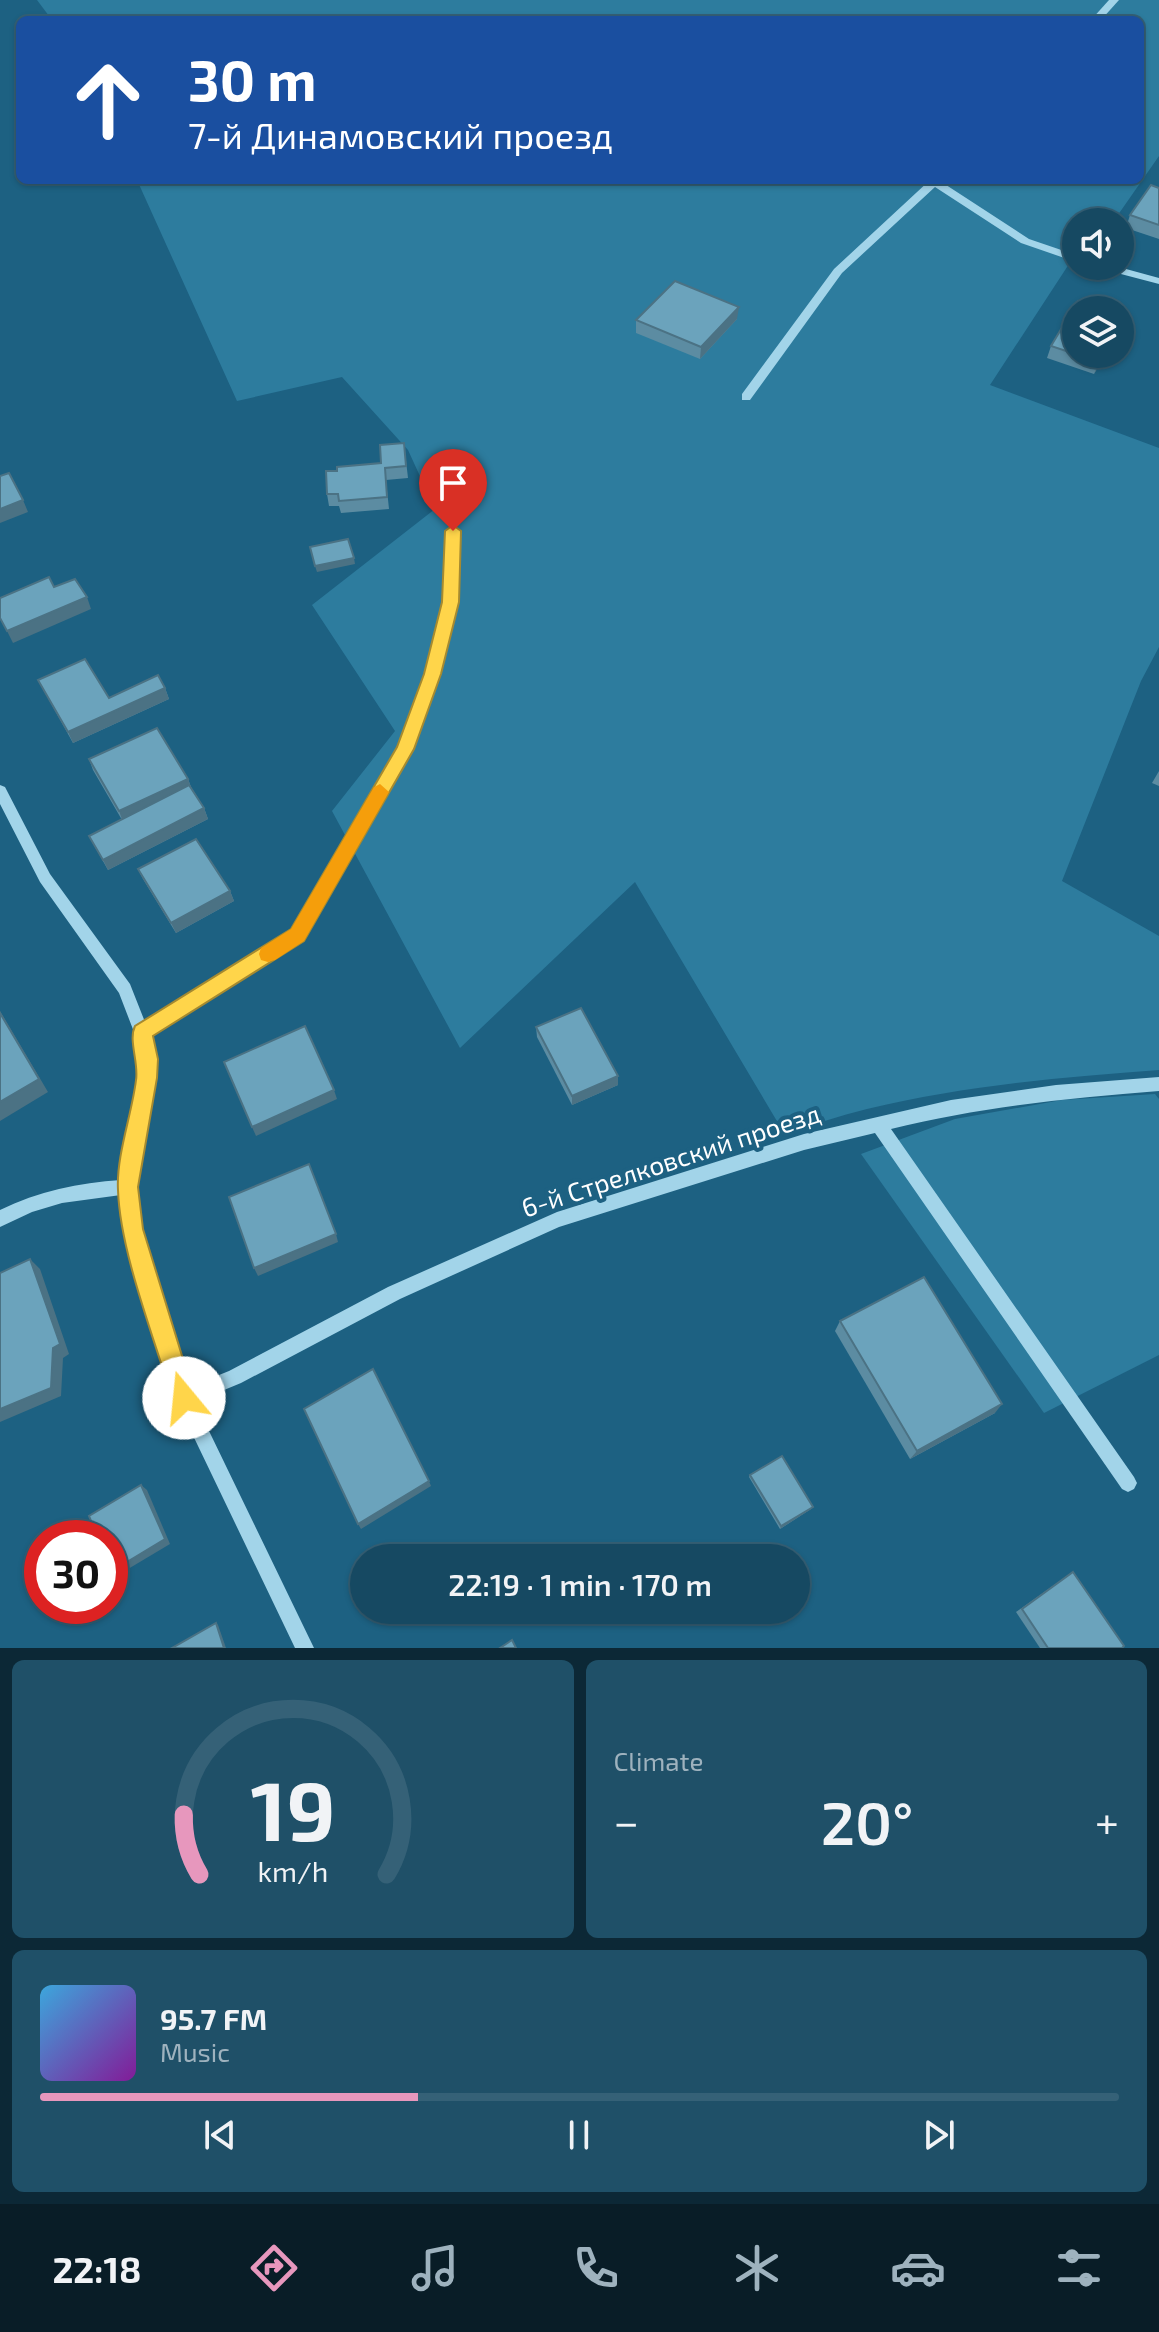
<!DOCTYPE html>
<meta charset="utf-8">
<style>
body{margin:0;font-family:"Exo 2",sans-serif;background:#1f5068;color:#f1f3f6;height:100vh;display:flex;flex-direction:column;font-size:30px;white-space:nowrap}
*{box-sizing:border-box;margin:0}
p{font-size:26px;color:#9eb2be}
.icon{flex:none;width:44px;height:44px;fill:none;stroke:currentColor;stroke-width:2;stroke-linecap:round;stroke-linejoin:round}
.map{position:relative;height:1648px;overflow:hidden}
.side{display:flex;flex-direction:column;gap:12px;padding:12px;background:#0c2836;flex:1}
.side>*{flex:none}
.guide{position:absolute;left:16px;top:16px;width:1128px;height:168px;border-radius:12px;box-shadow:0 2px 6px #0004,0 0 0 2px #356177;background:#1a4fa0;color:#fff;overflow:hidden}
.fabs{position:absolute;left:1062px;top:208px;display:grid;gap:16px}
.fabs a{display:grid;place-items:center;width:72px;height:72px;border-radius:50%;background:#164962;box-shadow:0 2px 6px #0004,0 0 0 2px #356177;font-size:40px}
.speed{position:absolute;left:24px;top:1520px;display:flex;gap:16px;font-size:40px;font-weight:700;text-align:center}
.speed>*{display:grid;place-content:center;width:104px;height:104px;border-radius:50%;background:#164962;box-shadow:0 2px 6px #0004,0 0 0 2px #356177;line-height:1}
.speed .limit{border:12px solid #d22;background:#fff;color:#111}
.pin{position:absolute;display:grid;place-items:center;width:68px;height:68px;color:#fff;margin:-82px -34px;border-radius:50% 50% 50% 0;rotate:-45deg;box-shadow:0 0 8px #0007}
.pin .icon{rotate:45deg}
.me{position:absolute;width:88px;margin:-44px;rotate:343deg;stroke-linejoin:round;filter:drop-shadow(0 0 6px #0008)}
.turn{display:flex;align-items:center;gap:28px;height:168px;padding:0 40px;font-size:36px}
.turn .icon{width:104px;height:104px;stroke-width:2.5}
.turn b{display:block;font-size:56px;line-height:68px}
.big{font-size:60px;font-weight:600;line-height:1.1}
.side .tile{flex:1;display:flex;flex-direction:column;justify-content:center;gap:12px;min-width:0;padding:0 28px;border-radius:12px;background:#1f5068}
.side .dial{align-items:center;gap:0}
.dial svg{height:208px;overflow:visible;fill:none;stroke:#356177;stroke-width:7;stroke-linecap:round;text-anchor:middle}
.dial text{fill:#f1f3f6;stroke:none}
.song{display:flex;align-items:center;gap:24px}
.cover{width:96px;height:96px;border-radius:12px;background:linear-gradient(135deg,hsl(200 70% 55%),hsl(290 70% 35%))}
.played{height:8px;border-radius:4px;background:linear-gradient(90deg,#e797bd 35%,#356177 35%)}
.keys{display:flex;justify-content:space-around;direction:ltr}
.heat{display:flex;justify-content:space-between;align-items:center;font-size:44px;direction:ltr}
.side .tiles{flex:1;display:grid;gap:12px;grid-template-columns:1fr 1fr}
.tile:last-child{grid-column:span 2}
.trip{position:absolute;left:350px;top:1544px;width:460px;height:80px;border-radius:40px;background:#164962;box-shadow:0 2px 6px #0004,0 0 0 2px #356177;font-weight:600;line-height:80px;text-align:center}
.tabs{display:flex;height:128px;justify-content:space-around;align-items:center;background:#091d27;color:#9eb2be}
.tabs .icon{width:56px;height:56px}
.tabs .current{color:#e797bd}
.tabs b{font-size:36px;color:#f1f3f6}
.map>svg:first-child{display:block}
.green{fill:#2d7c9e}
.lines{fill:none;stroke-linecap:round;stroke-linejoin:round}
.minor{fill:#a2d4e9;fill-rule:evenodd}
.wall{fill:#5c8ca2}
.shaded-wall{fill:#4b7284}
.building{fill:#6ba3bc;stroke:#4b7284;stroke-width:2}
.route{fill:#ffd54a;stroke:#a68a30;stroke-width:2}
.slow{fill:#f59e0b}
.labels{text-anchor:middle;stroke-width:8;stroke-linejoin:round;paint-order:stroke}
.street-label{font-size:26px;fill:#fff;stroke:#1d6182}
</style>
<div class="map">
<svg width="1159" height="1648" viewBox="0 0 1159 1648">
<rect width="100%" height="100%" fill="#1d6182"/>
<g class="green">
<path d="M37,0H1159V156L1113,222H1076V259L1069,264L990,385L1159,448V647L1141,681L1062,881L1159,936V1070C1062,1077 962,1086 867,1109C839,1116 812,1125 784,1133L635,882L460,1048L332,811L395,731L312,605L435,509L408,450L342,377L237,401L137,180H1140V20H52Z"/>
<path d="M1155,1094L1159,1099V1355L1044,1413L861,1154L955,1119L1062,1100Z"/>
</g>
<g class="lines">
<g class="minor">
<path d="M1109,0H1119L1101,20H1091Z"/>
<path d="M930,180H941L940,181L1029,239L1076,255V262L1021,243L935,187L842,273L750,400H742V394L834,269Z"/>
<path d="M1097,266H1115L1159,278V284L1098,268Z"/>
<path d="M453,527L459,531L457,602L440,674L412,749L303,940L150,1035L156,1059L154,1097L136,1187L140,1229L189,1387L229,1371L388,1287L557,1212L804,1134L951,1100L1056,1085L1159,1077V1091C1068,1098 979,1107 891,1129L1134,1477L1137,1483L1134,1489L1128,1492L1122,1489L875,1133L804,1150L559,1227L400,1299L241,1383L195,1402L314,1648H295L175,1398L124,1229L121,1195L62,1203L32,1212L0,1227V1210C38,1191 79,1183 121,1180L138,1097L140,1059L134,1032L119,993L40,882L0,804V785L5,787L50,874L130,984L145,1022L293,930L399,748L426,674L445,602L447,531Z"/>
</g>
</g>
<g class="wall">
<path d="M1159,188V239L1126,228L1130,215Z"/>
<path d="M737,319L700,359L636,333V320Z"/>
<path d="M1051,346L1106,354L1094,374L1047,358Z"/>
<path d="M404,443L408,478L386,480L389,509L341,513L339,506H329L327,494L337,471L381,463Z"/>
<path d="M38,680L109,698L165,688L169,699L73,743Z"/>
<path d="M89,759L188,779L191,787L204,808L208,819L108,870L89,836L122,820L93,770Z"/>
<path d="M1159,771V786L1152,783Z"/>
<path d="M138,869L230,891L234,901L176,933L143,879Z"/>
<path d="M536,1027L618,1085L572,1105L537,1037Z"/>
<path d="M840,1321L995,1413L910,1459L835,1331Z"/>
<path d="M750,1475L811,1509L780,1529L749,1477Z"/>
<path d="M1067,1576L1122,1648H1040L1016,1612Z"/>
</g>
<g class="shaded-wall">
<path d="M739,307L737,319L700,359L701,347Z"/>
<path d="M1103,354H1106L1094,374L1099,362Z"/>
<path d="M23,500L28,512L0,523V509Z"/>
<path d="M354,558L355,564L317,572L315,566Z"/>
<path d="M87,597L91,609L13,643L7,631Z"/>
<path d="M165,688L169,699L73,743L68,732Z"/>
<path d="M188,779L192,790L123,822L119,811Z"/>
<path d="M204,808L208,819L108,870L103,860Z"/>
<path d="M230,891L234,901L176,933L171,923Z"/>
<path d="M0,1011L48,1092L0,1121Z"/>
<path d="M618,1076V1085L572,1105V1096Z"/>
<path d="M334,1090L337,1099L256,1136L252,1127Z"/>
<path d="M336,1234L338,1242L258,1276L254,1268Z"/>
<path d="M30,1259L40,1269L69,1354L63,1358L61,1396L0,1422V1409Z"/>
<path d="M1002,1404L995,1413L910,1459L917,1451Z"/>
<path d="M429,1481L431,1486L361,1529L358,1524Z"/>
<path d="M141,1485L147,1490L170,1544L118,1575L112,1571Z"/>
<path d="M813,1507L811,1509L780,1529L781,1526Z"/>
<path d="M216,1623L218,1625L226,1648H224Z"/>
</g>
<g class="building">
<path d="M1151,185L1159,188V225L1130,215Z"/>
<path d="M675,281L739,307L701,347L636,320Z"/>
<path d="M1078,301L1105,310H1076V354H1103L1099,362L1051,346Z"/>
<path d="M1120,315L1125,317L1120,325Z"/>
<path d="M404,443L406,466L385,468L387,497L339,501L338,494H327L326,471H337V467L381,463L380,445Z"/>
<path d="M9,473L23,500L0,509V476Z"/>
<path d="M348,539L354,558L315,566L310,547Z"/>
<path d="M49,577L54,587L75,579L87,597L7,631L0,618V598Z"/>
<path d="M85,659L109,698L158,675L165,688L68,732L38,680Z"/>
<path d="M157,728L188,779L119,811L89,759Z"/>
<path d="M189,785L204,808L103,860L89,836Z"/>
<path d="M196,839L230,891L171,923L138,869Z"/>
<path d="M581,1008L618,1076L572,1096L536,1027Z"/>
<path d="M0,1013L39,1079L0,1102Z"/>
<path d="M305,1026L334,1090L252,1127L224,1062Z"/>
<path d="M309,1164L336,1234L254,1268L229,1197Z"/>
<path d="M30,1259L60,1344L53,1348L51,1388L0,1409V1273Z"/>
<path d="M924,1277L1002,1404L917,1451L840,1321Z"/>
<path d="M373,1369L429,1481L358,1524L304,1409Z"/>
<path d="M782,1456L813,1507L781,1526L750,1475Z"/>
<path d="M141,1485L165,1539L112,1571L110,1568V1538H98L89,1516Z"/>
<path d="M1073,1572L1124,1646L1122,1648H1048L1022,1609Z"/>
<path d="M216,1623L224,1648H172Z"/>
<path d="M512,1640L516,1648H500Z"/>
</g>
<path class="route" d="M453,525L461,531L459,602L441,674L414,749L304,941L153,1036L158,1059L157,1078L138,1187L143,1229L195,1398L192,1406L184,1410L176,1406L172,1398C154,1337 120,1252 118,1190C116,1156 132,1114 136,1080C139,1063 128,1040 135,1026L291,929L397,747L424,674L442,602L445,531Z"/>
<path class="slow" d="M380,784L389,792L304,941L275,960L268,962L261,960L259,954L261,948L291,929L374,787Z"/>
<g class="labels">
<g class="street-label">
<text transform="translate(671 1161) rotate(-18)" y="9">6-й Стрелковский проезд</text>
</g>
</g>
</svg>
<div class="fabs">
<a><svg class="icon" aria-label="sound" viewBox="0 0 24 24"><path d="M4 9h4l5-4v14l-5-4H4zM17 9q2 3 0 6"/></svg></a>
<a><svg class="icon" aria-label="layers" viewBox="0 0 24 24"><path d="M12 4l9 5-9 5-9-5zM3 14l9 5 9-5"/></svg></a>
</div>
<div class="speed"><div class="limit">30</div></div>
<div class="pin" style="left:453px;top:531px;background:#d93025"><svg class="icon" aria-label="arrive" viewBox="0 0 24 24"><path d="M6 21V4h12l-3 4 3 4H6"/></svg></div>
<svg class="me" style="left:184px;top:1398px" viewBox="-20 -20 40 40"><circle r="19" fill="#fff"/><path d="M0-13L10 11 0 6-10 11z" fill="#ffd54a"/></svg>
<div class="trip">22:19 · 1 min · 170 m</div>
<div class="guide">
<div class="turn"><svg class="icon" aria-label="ahead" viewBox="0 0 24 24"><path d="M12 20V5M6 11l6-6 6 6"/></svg><div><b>30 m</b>7-й Динамовский проезд</div></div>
</div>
</div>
<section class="side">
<div class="tiles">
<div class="tile dial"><svg viewBox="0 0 100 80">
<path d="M14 69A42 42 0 1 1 86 69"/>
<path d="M14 69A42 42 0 0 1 8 46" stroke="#e797bd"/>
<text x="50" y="56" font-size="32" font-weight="700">19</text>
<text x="50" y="72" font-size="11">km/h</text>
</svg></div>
<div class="tile"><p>Climate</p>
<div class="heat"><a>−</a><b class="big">20°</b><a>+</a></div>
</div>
<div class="tile">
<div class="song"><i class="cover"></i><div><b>95.7 FM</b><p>Music</p></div></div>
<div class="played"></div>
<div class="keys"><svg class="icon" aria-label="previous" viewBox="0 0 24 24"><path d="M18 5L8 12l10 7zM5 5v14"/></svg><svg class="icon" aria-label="pause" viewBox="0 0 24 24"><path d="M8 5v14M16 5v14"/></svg><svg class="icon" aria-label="next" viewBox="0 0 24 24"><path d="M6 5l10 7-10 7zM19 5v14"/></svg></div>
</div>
</div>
</section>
<nav class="tabs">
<b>22:18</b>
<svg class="icon current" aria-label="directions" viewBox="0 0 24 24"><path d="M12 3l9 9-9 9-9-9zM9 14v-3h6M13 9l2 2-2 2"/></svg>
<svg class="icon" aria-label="music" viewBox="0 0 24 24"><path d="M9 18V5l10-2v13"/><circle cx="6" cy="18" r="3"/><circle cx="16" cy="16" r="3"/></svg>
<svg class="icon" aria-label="phone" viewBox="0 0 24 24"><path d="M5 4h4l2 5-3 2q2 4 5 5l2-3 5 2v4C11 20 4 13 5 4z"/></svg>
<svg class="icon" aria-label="climate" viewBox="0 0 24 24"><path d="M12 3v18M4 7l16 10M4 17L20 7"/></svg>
<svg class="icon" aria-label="car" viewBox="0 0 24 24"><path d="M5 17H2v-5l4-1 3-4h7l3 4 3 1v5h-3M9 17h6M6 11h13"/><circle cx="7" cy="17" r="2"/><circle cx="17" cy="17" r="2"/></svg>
<svg class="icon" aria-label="filters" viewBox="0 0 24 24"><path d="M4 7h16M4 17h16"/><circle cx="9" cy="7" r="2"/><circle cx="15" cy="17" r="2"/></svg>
</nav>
